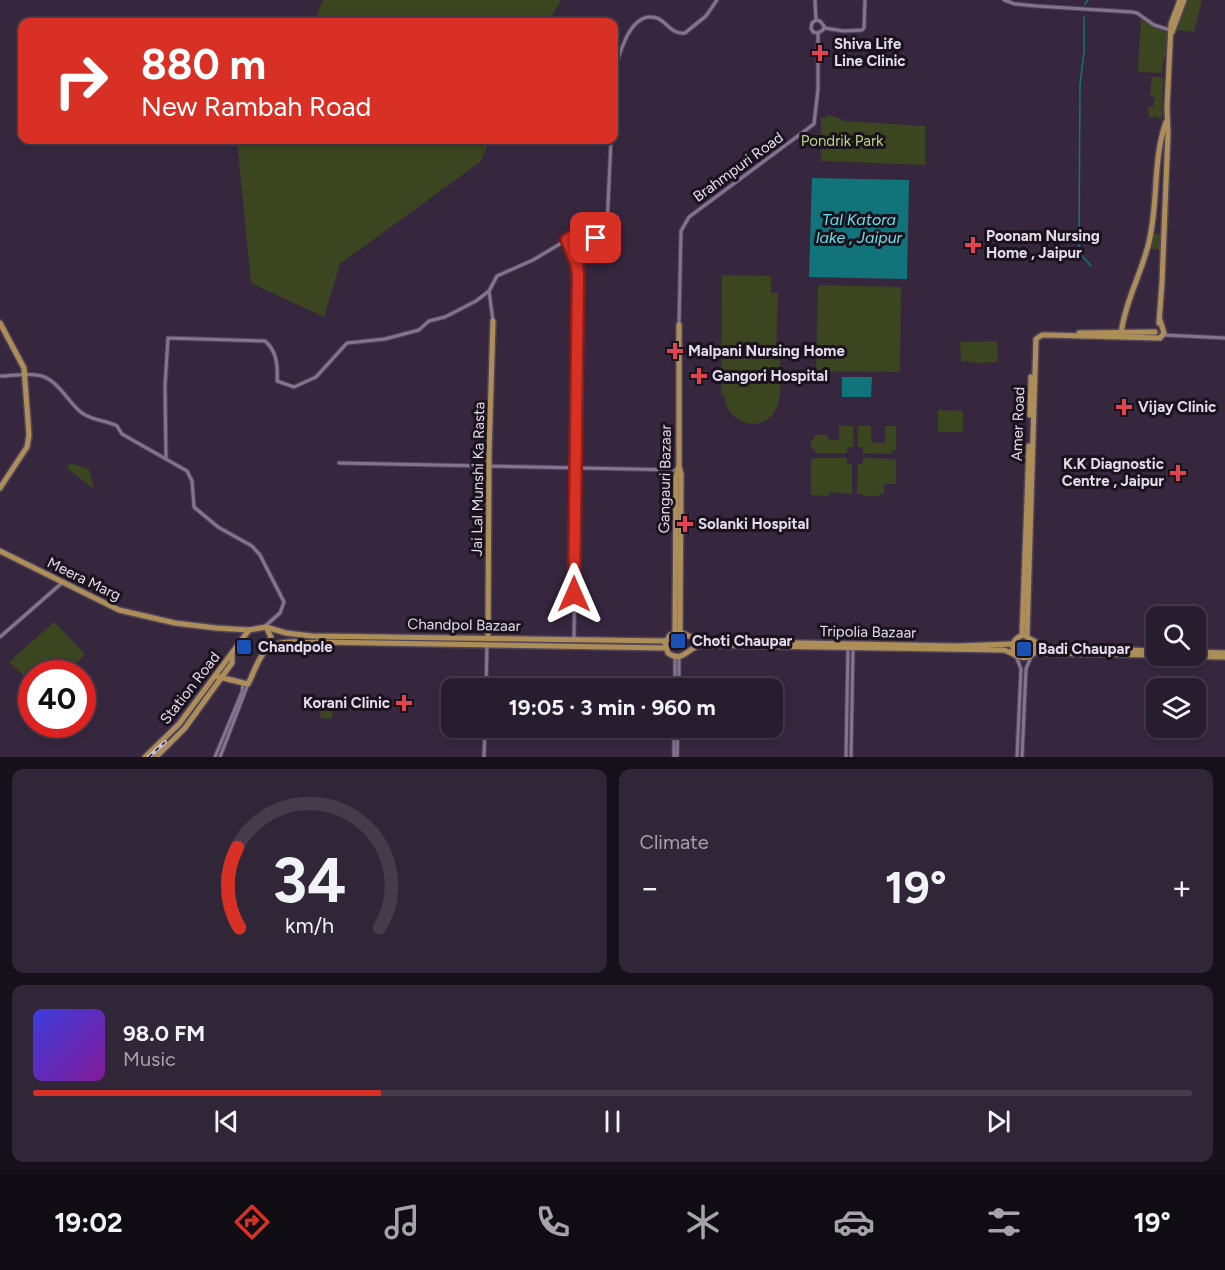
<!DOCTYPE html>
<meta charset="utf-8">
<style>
body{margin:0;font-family:Figtree,sans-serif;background:#302637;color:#f1f3f6;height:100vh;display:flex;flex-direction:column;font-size:22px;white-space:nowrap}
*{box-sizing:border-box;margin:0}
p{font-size:20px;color:#a5a2aa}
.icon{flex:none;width:33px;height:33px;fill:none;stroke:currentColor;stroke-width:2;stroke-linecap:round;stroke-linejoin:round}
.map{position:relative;height:757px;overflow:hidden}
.drawer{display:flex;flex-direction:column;gap:12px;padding:12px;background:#16101a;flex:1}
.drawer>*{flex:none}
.top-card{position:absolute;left:18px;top:18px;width:600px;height:126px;border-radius:12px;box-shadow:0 3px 9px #0003,0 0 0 2px #443b4b;background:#d93025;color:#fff;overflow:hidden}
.fabs{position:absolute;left:1146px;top:606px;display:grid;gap:12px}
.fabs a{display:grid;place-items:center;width:60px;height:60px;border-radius:12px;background:#281d2f;box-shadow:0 3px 9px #0003,0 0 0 2px #443b4b;font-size:30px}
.speed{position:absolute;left:18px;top:660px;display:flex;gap:12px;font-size:30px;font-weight:700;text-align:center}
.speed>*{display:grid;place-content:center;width:78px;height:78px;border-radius:50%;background:#281d2f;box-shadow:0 3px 9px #0003,0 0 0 2px #443b4b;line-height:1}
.speed .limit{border:9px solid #d22;background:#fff;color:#111}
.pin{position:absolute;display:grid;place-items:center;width:51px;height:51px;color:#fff;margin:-26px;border-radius:12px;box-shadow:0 3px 9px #0006}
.me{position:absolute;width:66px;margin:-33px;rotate:0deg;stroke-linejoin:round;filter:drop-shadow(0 0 4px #0008)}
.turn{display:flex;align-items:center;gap:21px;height:126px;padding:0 24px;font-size:27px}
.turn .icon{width:78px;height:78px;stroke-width:2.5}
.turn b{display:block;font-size:42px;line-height:51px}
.big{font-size:45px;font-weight:700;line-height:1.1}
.drawer .tile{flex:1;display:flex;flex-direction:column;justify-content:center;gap:9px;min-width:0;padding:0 21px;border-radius:12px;background:#302637}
.drawer .dial{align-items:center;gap:0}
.dial svg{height:156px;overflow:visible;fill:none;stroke:#443b4b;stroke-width:7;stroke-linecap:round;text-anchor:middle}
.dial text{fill:#f1f3f6;stroke:none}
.song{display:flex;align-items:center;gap:18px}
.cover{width:72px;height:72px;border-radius:9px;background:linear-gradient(135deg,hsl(240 70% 55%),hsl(290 70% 35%))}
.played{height:6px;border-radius:3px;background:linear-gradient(90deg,#d93025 30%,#443b4b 30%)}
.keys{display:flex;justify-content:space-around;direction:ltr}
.heat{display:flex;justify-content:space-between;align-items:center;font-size:33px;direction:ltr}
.drawer .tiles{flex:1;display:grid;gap:12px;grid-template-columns:1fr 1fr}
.tile:last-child{grid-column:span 2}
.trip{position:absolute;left:441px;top:678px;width:342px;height:60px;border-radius:12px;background:#281d2f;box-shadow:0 3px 9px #0003,0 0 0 2px #443b4b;font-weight:700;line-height:60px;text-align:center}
.menu{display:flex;height:96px;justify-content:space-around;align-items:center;background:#100c13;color:#a5a2aa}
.menu .icon{width:42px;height:42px}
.menu .active{color:#d93025}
.menu b{font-size:27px;color:#f1f3f6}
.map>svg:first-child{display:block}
.green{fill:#3b4520}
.water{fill:#11747a}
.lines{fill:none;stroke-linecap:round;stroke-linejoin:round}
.stream{stroke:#11747a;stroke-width:1.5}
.minor-casing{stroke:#514459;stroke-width:5}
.major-casing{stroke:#514459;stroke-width:8}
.minor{stroke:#857491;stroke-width:3}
.major{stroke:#ad8e59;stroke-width:5}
.rail-casing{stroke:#cdc2d4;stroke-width:4}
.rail{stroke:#1a131e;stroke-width:1.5;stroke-dasharray:4.5;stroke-linecap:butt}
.route-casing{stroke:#8d1f18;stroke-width:15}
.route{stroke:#d93025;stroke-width:10}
.health-dot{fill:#e0444e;stroke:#1a131e;stroke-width:2}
.transit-dot{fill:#1a4fb4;stroke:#1a131e;stroke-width:2}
.labels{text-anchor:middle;stroke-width:6;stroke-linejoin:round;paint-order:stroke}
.poi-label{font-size:15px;font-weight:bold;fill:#e4daeb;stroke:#1a131e;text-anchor:start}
.park-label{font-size:15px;fill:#bbd27c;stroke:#1a131e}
.street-label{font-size:15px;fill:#e4daeb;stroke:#1a131e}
.water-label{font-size:16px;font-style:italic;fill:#62e3eb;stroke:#1a131e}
</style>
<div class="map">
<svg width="1225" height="757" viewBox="0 0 1225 757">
<rect width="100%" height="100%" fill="#36273f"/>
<g class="green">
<path d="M323,0H561L549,22H314Z"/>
<path d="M1185,0H1202L1194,32L1175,30Z"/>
<path d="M1141,17L1149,24L1171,32L1169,56L1164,57L1162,73L1139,72L1138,69Z"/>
<path d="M1152,77H1163L1162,118L1159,119L1157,116L1149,118L1148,107H1153L1155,97L1150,96Z"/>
<path d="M827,115L836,117L844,121L925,126V165L821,161V118H826Z"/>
<path d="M237,140H491L480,162L340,264L324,317L251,283Z"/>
<path d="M1154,233L1160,234V250L1151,249Z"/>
<path d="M722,275L771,276V293H778L776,358H780C780,374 783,397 775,411C760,436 725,421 724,395L721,394Z"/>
<path d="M818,285L901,287L900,372L816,371Z"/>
<path d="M997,341L998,362L979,363L961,361L960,342Z"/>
<path d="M938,410L963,411V432H938Z"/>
<path d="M839,425L853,426V447H847V453H815V450L811,448V440H814V435H828L829,440H839Z"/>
<path d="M858,426H871V442L885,443V426H896V450H893L892,454L863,453V447H858Z"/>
<path d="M815,458H847V464H852V494L829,492V496L811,495V459Z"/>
<path d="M863,458L894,459L896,461V484H884V494H879V496H863L862,494H857L858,464H863Z"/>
<path d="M70,463L89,469L94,489L67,468Z"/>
<path d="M54,622L85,654L67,673L32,674L31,682L9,662Z"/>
<path d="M321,706L333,707L332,719L320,718Z"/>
</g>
<g class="water">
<path d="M812,178L909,180L907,279L809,277Z"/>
<path d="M842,377H872L871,397H842Z"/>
</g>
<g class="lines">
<g class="stream">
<path d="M1085,4L1088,0"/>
<path d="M1084,17V52L1080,85L1079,248L1083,257L1091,266"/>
</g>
<g class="minor-casing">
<g id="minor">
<path d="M815,0L816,20L812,23L811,28L813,32L818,33L823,30L824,26L820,21L816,20"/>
<path d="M1004,0L1015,4L1036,6L1132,12L1137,13L1154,25L1170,30"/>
<path d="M824,28L844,31L862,30L864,28L865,0"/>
<path d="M614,81C616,63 628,9 657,18C667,22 672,35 685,33L706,16L717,0"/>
<path d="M567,240L577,266L578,275L574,640"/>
<path d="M489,291L493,321"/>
<path d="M679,325L681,231L689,217L814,124L818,89V33"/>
<path d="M1164,335L1225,338"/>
<path d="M0,376C12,376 25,373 37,375C57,377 68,403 82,413C93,421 106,420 117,426L122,434L187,471L192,481L194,507L218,527L252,546L260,555L284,602L280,613L264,627"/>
<path d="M166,459L165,386L168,338L265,341C277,351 278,366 277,381L294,387L316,377L347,343L385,339L419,330L429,321L445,317L476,301L489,291L497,276L533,260L575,235L593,238L603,235L607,226L611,140"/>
<path d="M339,463L677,470"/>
<path d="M0,637L63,582"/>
<path d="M1016,656L1021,669L1017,757"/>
<path d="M675,657V688"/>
<path d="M486,688L487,645"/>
<path d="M679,688V657"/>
<path d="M215,757L242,692L243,683"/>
<path d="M220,757L248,684"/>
<path d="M484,757L485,728"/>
<path d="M674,757V728"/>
<path d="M677,757L678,728"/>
<path d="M846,757L848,648"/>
<path d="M851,757L853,648"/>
<path d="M1022,757L1026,669L1031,657"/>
</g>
</g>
<g class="major-casing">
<g id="major">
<path d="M1172,32L1184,0"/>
<path d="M0,323L24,368L29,435L27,447L0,488"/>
<path d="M1159,323L1162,282L1168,133L1167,108L1171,24L1180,0"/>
<path d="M1079,333L1155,332"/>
<path d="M1121,334C1125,303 1140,276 1148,246C1159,206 1152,161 1166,122"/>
<path d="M1030,415L1031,377"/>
<path d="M679,466L681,474L680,632"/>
<path d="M0,551L119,610L175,623L216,628L249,630L266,627L286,633L312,636L666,641"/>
<path d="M266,627L271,637L268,648"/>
<path d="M675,632L676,477L679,466V325"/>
<path d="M1022,635L1029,446"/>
<path d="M1027,636L1036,339L1042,335H1047L1160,338L1164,333L1160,320"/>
<path d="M488,638L489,453L493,321"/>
<path d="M1013,644L956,646L700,641L680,632L670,635L665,643L668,653C682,663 687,649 700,645L1004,650C1016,654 1023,663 1034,653V641"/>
<path d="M1196,652L1225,653"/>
<path d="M1034,653L1156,655"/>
<path d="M1015,655C1010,645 1014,637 1024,635L1043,647L1156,651"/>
<path d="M1173,656L1225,657"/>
<path d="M215,676L248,684C259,663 260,643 289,642C299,641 308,644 318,642L666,648"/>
<path d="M145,757L179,724L249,630"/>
<path d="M156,757L185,728L232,663V655"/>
</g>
</g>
<use href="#minor" class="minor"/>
<use href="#major" class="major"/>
<g class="rail-casing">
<path id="rail" d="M149,757L165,742"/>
</g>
<use href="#rail" class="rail"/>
</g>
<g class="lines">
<g class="route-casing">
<path id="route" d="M574,594L578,275L577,266L567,240L575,235L596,238"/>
</g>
<use href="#route" class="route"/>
</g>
<g class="health-dot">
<path d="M817 44h6v6h6v6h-6v6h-6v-6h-6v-6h6z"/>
<path d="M970 236h6v6h6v6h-6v6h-6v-6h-6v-6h6z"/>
<path d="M672 342h6v6h6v6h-6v6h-6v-6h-6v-6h6z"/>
<path d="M696 367h6v6h6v6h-6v6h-6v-6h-6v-6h6z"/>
<path d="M1121 398h6v6h6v6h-6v6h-6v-6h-6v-6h6z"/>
<path d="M1175 464h6v6h6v6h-6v6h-6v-6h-6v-6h6z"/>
<path d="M682 515h6v6h6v6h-6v6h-6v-6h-6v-6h6z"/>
<path d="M401 694h6v6h6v6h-6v6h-6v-6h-6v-6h6z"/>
</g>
<g class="transit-dot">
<rect x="670" y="633" width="16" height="16" rx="3"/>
<rect x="236" y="639" width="16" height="16" rx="3"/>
<rect x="1016" y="641" width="16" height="16" rx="3"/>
</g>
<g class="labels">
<g class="poi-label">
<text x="834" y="49">Shiva Life<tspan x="834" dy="17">Line Clinic</tspan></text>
<text x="986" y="241">Poonam Nursing<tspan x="986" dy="17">Home , Jaipur</tspan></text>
<text x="688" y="356">Malpani Nursing Home</text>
<text x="712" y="381">Gangori Hospital</text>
<text x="1138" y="412">Vijay Clinic</text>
<text x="1164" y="469" text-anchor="end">K.K Diagnostic<tspan x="1164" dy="17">Centre , Jaipur</tspan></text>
<text x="698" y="529">Solanki Hospital</text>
<text x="692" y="646">Choti Chaupar</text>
<text x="258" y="652">Chandpole</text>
<text x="1038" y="654">Badi Chaupar</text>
<text x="390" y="708" text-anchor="end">Korani Clinic</text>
</g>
<g class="park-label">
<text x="842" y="146">Pondrik Park</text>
</g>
<g class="street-label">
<text transform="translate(738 167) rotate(-36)" y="5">Brahmpuri Road</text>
<text transform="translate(1018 424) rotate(-88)" y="5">Amer Road</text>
<text transform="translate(478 479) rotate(-89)" y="5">Jai Lal Munshi Ka Rasta</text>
<text transform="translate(665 479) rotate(-89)" y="5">Gangauri Bazaar</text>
<text transform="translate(84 579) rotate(26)" y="5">Meera Marg</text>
<text transform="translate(464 625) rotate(1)" y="5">Chandpol Bazaar</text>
<text transform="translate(868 632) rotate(1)" y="5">Tripolia Bazaar</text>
<text transform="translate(190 688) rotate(-52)" y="5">Station Road</text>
</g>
<g class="water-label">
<text x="859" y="225">Tal Katora<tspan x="859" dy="18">lake , Jaipur</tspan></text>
</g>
</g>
</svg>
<div class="fabs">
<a><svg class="icon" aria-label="search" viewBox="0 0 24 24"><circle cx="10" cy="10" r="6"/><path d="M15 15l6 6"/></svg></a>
<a><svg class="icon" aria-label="layers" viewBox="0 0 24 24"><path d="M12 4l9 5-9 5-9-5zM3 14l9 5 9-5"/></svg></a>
</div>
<div class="speed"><div class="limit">40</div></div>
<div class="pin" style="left:596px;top:238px;background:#d93025"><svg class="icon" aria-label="arrive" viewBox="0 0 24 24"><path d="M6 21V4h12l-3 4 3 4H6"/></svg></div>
<svg class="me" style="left:574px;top:594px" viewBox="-20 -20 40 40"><path d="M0-17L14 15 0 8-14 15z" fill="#d93025" stroke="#fff" stroke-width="4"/></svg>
<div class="trip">19:05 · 3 min · 960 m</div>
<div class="top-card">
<div class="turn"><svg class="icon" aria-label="right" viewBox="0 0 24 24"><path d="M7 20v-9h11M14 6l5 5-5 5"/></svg><div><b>880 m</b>New Rambah Road</div></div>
</div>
</div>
<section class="drawer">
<div class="tiles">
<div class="tile dial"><svg viewBox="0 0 100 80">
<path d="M14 69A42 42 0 1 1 86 69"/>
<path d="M14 69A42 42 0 0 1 13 28" stroke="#d93025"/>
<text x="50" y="56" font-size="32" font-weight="700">34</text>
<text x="50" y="72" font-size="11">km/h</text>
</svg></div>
<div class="tile"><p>Climate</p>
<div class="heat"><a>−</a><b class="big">19°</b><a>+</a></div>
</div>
<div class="tile">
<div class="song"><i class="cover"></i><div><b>98.0 FM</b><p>Music</p></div></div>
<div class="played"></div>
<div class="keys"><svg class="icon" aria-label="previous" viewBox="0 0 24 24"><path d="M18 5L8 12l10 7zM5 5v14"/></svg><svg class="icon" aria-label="pause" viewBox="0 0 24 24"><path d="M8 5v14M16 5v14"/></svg><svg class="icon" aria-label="next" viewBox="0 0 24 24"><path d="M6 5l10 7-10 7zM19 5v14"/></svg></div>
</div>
</div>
</section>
<nav class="menu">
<b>19:02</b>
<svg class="icon active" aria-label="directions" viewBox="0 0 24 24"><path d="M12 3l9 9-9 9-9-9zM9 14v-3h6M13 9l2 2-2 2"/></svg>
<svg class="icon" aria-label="music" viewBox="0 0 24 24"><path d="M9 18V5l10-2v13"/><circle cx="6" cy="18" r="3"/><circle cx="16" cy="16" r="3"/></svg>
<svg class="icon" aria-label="phone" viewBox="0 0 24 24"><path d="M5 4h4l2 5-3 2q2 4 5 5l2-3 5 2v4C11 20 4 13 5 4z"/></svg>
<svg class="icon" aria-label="climate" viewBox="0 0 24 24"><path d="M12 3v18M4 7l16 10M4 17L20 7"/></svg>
<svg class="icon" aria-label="car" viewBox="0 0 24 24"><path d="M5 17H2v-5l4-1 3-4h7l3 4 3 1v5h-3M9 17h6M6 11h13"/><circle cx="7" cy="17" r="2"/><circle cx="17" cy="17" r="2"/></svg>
<svg class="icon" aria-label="filters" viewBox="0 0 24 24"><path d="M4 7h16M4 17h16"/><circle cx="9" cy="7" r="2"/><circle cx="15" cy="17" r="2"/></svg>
<b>19°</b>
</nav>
